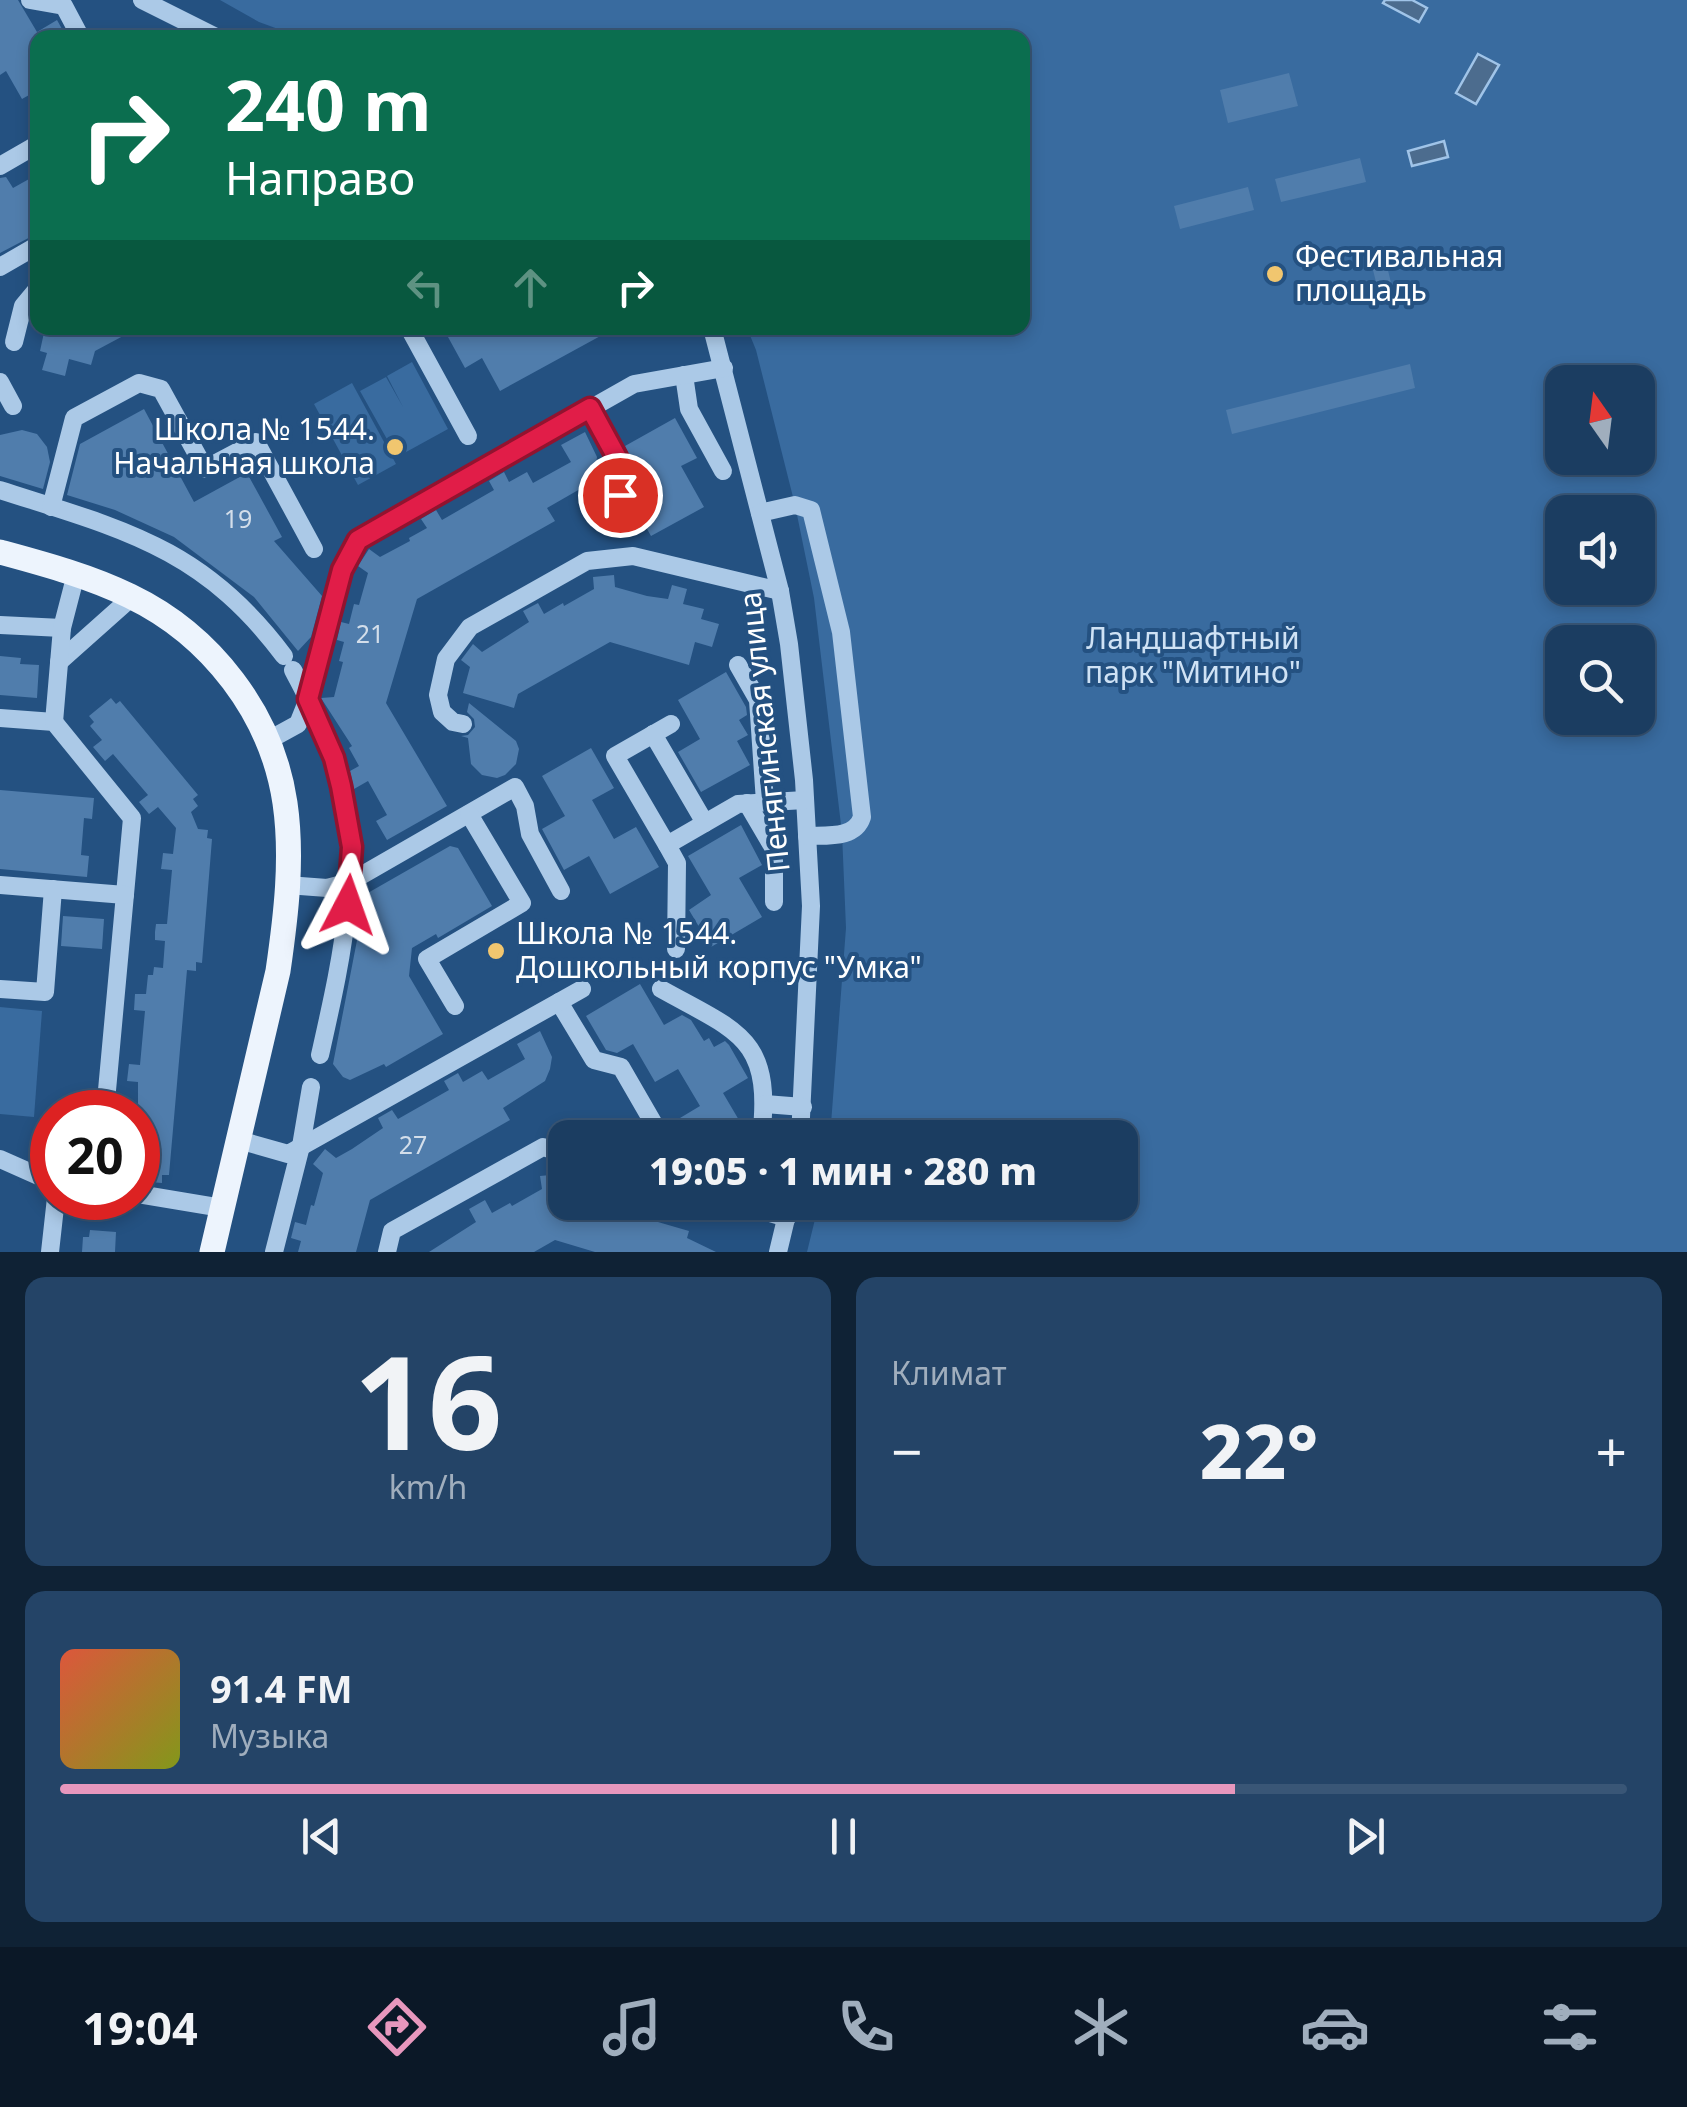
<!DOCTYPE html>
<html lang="ru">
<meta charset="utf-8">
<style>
body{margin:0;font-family:"Noto Sans",sans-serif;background:#244467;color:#f1f3f6;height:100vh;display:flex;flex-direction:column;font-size:38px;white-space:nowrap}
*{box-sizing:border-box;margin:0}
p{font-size:32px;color:#a0aebd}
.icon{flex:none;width:55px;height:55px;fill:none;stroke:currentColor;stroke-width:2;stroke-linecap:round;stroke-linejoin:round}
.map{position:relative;height:1252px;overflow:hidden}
.panel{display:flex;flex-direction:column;gap:25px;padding:25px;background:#0f2235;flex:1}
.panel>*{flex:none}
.guide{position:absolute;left:30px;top:30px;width:1000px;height:305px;border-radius:20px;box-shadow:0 5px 15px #0003,0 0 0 2px #395676;background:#0b6e4f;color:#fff;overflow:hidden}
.needle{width:65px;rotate:346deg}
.tools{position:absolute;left:1545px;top:365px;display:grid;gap:20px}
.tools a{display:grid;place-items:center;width:110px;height:110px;border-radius:20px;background:#1b3d61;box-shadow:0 5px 15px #0003,0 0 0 2px #395676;font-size:50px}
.speed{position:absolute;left:30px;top:1090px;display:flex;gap:20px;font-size:50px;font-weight:700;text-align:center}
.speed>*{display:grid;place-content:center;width:130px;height:130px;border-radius:50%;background:#1b3d61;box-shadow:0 5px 15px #0003,0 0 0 2px #395676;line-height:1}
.speed .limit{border:15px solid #d22;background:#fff;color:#111}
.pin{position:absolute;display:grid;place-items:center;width:85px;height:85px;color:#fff;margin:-42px;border:5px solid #fff;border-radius:50%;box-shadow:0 2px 10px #0007}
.me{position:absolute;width:110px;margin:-55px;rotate:4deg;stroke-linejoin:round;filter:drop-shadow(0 0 8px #0008)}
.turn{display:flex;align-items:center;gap:35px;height:210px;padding:0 30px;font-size:45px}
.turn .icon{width:130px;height:130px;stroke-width:2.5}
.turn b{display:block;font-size:70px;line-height:85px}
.lanes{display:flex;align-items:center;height:95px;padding:0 30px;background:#0003;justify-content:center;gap:50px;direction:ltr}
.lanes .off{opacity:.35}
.big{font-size:75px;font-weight:800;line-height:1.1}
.panel .card{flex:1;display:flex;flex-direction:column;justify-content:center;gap:15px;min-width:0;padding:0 35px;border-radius:20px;background:#244467}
.panel .dial{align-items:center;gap:0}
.dial b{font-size:130px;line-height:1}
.song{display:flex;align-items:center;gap:30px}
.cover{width:120px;height:120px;border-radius:15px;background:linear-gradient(135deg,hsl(10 70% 55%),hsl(70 70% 35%))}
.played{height:10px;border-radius:5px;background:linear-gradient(90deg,#e797bd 75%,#395676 75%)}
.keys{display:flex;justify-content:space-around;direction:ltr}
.heat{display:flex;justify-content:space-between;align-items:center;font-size:55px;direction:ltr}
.panel .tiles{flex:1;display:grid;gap:25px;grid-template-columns:1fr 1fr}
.card:last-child{grid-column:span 2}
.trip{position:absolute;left:548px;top:1120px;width:590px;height:100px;border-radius:20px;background:#1b3d61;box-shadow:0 5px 15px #0003,0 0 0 2px #395676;font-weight:800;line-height:100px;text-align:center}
.tab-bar{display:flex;height:160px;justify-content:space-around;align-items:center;background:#0b1827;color:#a0aebd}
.tab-bar .icon{width:70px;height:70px}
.tab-bar .selected{color:#e797bd}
.tab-bar b{font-size:45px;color:#f1f3f6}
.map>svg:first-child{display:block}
.green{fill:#396b9f;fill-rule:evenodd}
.water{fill:#4c6c8e;stroke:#a0c4e8;stroke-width:2.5}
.building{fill:#507dac}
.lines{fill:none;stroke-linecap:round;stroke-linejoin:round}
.minor{stroke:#abc9e7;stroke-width:18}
.major{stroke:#edf4fd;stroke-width:25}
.route-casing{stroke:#92132f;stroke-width:25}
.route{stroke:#e11d48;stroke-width:18}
.poi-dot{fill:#f1c66f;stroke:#245181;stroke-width:4}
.labels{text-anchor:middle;stroke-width:8;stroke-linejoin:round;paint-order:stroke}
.number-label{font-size:25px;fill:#d3deea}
.poi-label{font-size:30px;fill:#fff;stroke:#245181;text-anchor:start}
.park-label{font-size:30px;fill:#cfe2f5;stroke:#245181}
.street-label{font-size:30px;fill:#fff;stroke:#245181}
</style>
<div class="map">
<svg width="1687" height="1252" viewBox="0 0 1687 1252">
<rect width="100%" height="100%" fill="#245181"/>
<g class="green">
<path d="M220,0H1687V1252H807L819,1203L1120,1202V1138L830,1137L846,928L842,833L814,598L795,505L756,350L747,328H1022V38L300,37L259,22ZM1562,382H1638V458H1562ZM1562,512H1638V588H1562ZM1562,642H1638V718H1562Z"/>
<path d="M412,362L448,429L397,457L360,391L386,377L403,407L387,376Z"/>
<path d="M352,383L396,464L358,485L314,404Z"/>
<path d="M0,1007L42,1011L34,1117L0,1114Z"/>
</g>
<g class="water">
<path d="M1385,0H1412L1427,8L1419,22L1383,3Z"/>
<path d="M1478,54L1499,65L1476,104L1456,93Z"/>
<path d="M1444,141L1448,157L1412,166L1408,151Z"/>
</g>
<g class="building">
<path d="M0,0H18L37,32L57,20L67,38H38V90L22,99L6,71L0,75Z"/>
<path d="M1289,73L1298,106L1228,123L1220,90Z"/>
<path d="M1360,158L1366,182L1281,202L1275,179Z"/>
<path d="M38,174V233L0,253V178L6,177L13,188Z"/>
<path d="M1248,187L1254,210L1180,229L1174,206Z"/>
<path d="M1382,246L1395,299L1381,302L1368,250Z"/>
<path d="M45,328H138L95,351L91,365L69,359L65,376L42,370L47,353L40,351Z"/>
<path d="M466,328H615L500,391L482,358L465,368L448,337Z"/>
<path d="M1410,364L1415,388L1232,434L1226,410Z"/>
<path d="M144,409L194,502L247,473L282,537L274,541L322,596L311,637L298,651L254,597L174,537L115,510L67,495L80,444Z"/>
<path d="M675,418L697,458L681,466L704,507L651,536L632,502L633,493L644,487L625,446Z"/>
<path d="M22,430L37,434L47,447L50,462L43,489L0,476V435Z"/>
<path d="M585,432L597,457L594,477L587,485L547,508L555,521L417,599L386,703L447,806L387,840L376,821L387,815L368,781L354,789L350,771L359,766L349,748L352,746L321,698L334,697L343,662L339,661L344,642L337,640L341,622L349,624L354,604L359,605L368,573L358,566L369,549L380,557L410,541L409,538L427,528L421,519L436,510L442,520L494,490L489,481L504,472L509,482L527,472L533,483L571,462L561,445Z"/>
<path d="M614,575L615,587L647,596L668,599L672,585L687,589L683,604L704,609L701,619L719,624L712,647L695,642L689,665L610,642L518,694L514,708L463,693L470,667L461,660L473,644L482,652L529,622L523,611L538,603L544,614L563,603L564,606L594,589L593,577Z"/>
<path d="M0,656L21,658L20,664L39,665L37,698L0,695Z"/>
<path d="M726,672L746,707L747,715L739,720L748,735L737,741L750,765L701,792L678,752L700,739L678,700Z"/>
<path d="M111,698L116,704L120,701L198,795L193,799L198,806L191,812L198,829L208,830L207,838L212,839L202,963L196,962V971L187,970L169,1175H162V1183L138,1181V1082L127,1081L129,1064L140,1065L145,1011L134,1010L135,994H146L148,975H153L154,967L163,968L165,941L155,940V932L156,924H167L172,870L161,869L162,862L163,853L173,854L176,828L158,807L149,814L139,802L148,795L113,754L105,761L93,747L102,740L90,726L94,722L89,716Z"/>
<path d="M469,703L516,741L519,749L516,764L505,775L497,778L482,775L471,764L468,738L461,736L468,735L475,727L474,719L467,712Z"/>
<path d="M591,748L614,788L592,800L614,839L636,827L659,867L610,894L589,856L564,870L542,829L565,816L542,776Z"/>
<path d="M0,790L94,798L92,819L84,818L81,855L89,856L87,877L0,869Z"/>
<path d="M741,825L762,865L739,878L762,917L711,947L689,910L711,895L688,856Z"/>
<path d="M450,846L458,848L492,906L438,938L436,934L412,948L409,976L443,1034L386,1067L384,1064L350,1080L343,1077L333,1064L366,894Z"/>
<path d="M63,916L104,919L102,949L61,946Z"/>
<path d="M640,984L664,1025L682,1015L691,1020L704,1041L709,1038L714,1047L725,1041L729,1045L748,1078L723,1093L746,1132L736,1138H685L675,1121L700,1106L678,1069L655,1082L633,1044L617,1053L606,1050L586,1016Z"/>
<path d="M540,1031L552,1057L550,1069L545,1081L503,1108L510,1120L370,1200L356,1252H298L301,1241L291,1238L295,1222L306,1225L311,1205L314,1206L323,1173L313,1164L325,1149L336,1158L352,1149L383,1128L378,1118L392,1110L398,1119L449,1090L444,1081L458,1073L463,1082L482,1071L488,1080L525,1059L517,1044Z"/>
<path d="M560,1174L565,1202H628L654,1210L651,1220L689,1231L687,1238L716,1252H595L555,1240L534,1252H429L476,1222L469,1209L485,1200L492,1213L510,1203L512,1206L542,1189L540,1176Z"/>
<path d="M90,1230L116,1232L115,1252H82L83,1237H89Z"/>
</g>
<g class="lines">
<g class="minor">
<path d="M30,0L64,6L81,38"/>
<path d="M142,0L218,38"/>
<path d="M0,166L38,144"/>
<path d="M0,267L38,245"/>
<path d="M409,328L468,436"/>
<path d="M712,328L780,591L789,644L804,780L811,906L800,1138"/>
<path d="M14,342L23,306L38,288"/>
<path d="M684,375L689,409L723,471"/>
<path d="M0,382L13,406"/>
<path d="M590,408L621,465L619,526"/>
<path d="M0,490C121,529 203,547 284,656"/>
<path d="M51,507L74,418L139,383L161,389L205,469L256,442L314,549"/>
<path d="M760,513L795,505L811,510L841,632L862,817C855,839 827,835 807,836"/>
<path d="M0,625L62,628"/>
<path d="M59,662L132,597"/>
<path d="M738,665L758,700L765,802"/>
<path d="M293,670C308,699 325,730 335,761C365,860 342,957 320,1055"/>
<path d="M0,718L54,722L132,818L105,1112"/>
<path d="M54,722L62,628L76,574"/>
<path d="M463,724L453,722L442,712L438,695L446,659L470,627L587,561L633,556L780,591"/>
<path d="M671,724L615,756L667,845L738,804L805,800"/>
<path d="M653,734L705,823"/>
<path d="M267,741L298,724L308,699L342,570L358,540L634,384L724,368"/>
<path d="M747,803L774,849V902"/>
<path d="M667,845L677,863L676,949"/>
<path d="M0,885L125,895"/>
<path d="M287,885L327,888L350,882L515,787L525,806L530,834L561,891"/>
<path d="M0,989L45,992L53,889"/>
<path d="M661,989C738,1032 773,1037 761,1138"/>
<path d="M559,1002L594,1060L621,1067L662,1138"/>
<path d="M455,1006L427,959L522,903L469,814"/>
<path d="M765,1104L803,1107"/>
<path d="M239,1140L288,1154L582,989"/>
<path d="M0,1159L52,1182"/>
<path d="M138,1194L222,1208"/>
<path d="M733,1202L787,1218"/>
<path d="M50,1252L56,1198"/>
<path d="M274,1252L301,1146L311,1087"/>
<path d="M387,1252L392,1231L543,1147L565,1154"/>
<path d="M778,1252L790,1202"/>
</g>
<path class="major" d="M0,552C44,564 89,576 130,596C211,635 272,714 285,803C293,858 286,916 278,971L212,1252"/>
</g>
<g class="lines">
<g class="route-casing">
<path id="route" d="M348,905L352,847L341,786L334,758L308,699L342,570L358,540L590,408L621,465L620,495"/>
</g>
<use href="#route" class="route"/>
</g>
<g class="poi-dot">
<circle cx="1275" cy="274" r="10"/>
<circle cx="395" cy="447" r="10"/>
<circle cx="496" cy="951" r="10"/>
</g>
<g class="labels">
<g class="number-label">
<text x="238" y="528">19</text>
<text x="370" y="643">21</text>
<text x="413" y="1154">27</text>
</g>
<g class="poi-label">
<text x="1295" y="267">Фестивальная<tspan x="1295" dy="34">площадь</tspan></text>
<text x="375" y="440" text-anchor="end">Школа № 1544.<tspan x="375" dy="34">Начальная школа</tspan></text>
<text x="516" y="944">Школа № 1544.<tspan x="516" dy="34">Дошкольный корпус "Умка"</tspan></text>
</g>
<g class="park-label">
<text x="1193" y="649">Ландшафтный<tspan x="1193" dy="34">парк "Митино"</tspan></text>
</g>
<g class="street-label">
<text transform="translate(765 732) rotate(-96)" y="10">Пенягинская улица</text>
</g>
</g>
</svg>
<div class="tools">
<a><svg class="needle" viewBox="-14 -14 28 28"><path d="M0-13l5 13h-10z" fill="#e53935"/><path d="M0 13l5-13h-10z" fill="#a0aebd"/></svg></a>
<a><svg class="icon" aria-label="sound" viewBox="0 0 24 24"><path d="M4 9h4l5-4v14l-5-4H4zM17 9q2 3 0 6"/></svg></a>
<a><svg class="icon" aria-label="search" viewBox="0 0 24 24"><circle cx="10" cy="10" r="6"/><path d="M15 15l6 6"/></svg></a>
</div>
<div class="speed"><div class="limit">20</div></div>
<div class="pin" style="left:620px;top:495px;background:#d93025"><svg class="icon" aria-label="arrive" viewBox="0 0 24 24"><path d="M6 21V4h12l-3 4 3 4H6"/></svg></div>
<svg class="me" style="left:348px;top:905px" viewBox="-20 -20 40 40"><path d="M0-17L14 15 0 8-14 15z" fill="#e11d48" stroke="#fff" stroke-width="4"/></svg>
<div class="trip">19:05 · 1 мин · 280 m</div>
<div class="guide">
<div class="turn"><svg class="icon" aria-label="right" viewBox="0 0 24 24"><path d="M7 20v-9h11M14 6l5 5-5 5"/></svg><div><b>240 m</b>Направо</div></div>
<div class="lanes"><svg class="icon off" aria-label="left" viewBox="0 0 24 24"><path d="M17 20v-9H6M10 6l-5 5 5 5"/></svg><svg class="icon off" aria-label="ahead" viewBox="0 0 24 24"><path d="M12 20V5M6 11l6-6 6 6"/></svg><svg class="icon" aria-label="right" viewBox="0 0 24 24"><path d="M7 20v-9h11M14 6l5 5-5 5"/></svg></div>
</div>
</div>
<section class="panel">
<div class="tiles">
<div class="card dial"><b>16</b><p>km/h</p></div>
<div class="card"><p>Климат</p>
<div class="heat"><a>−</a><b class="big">22°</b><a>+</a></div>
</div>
<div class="card">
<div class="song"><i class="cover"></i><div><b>91.4 FM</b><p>Музыка</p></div></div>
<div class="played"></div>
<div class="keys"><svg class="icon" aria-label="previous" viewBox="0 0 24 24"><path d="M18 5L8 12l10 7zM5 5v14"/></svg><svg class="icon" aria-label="pause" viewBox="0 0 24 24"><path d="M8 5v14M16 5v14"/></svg><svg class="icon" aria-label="next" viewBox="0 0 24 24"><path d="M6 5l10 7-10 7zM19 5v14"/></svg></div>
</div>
</div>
</section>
<nav class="tab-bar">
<b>19:04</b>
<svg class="icon selected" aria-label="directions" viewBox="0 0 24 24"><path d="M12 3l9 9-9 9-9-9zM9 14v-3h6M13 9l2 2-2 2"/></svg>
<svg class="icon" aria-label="music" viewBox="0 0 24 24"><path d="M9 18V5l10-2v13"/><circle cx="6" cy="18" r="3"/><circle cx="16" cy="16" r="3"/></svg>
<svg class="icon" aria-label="phone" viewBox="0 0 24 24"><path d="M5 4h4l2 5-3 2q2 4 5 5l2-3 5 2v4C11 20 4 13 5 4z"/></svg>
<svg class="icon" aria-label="climate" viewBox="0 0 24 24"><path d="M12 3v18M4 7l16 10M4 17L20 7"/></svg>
<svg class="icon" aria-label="car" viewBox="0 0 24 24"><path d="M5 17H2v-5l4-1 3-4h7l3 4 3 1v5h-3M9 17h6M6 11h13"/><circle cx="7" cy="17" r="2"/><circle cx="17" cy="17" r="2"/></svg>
<svg class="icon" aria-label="filters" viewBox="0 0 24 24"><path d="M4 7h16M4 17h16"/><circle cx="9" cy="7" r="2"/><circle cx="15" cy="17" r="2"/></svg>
</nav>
